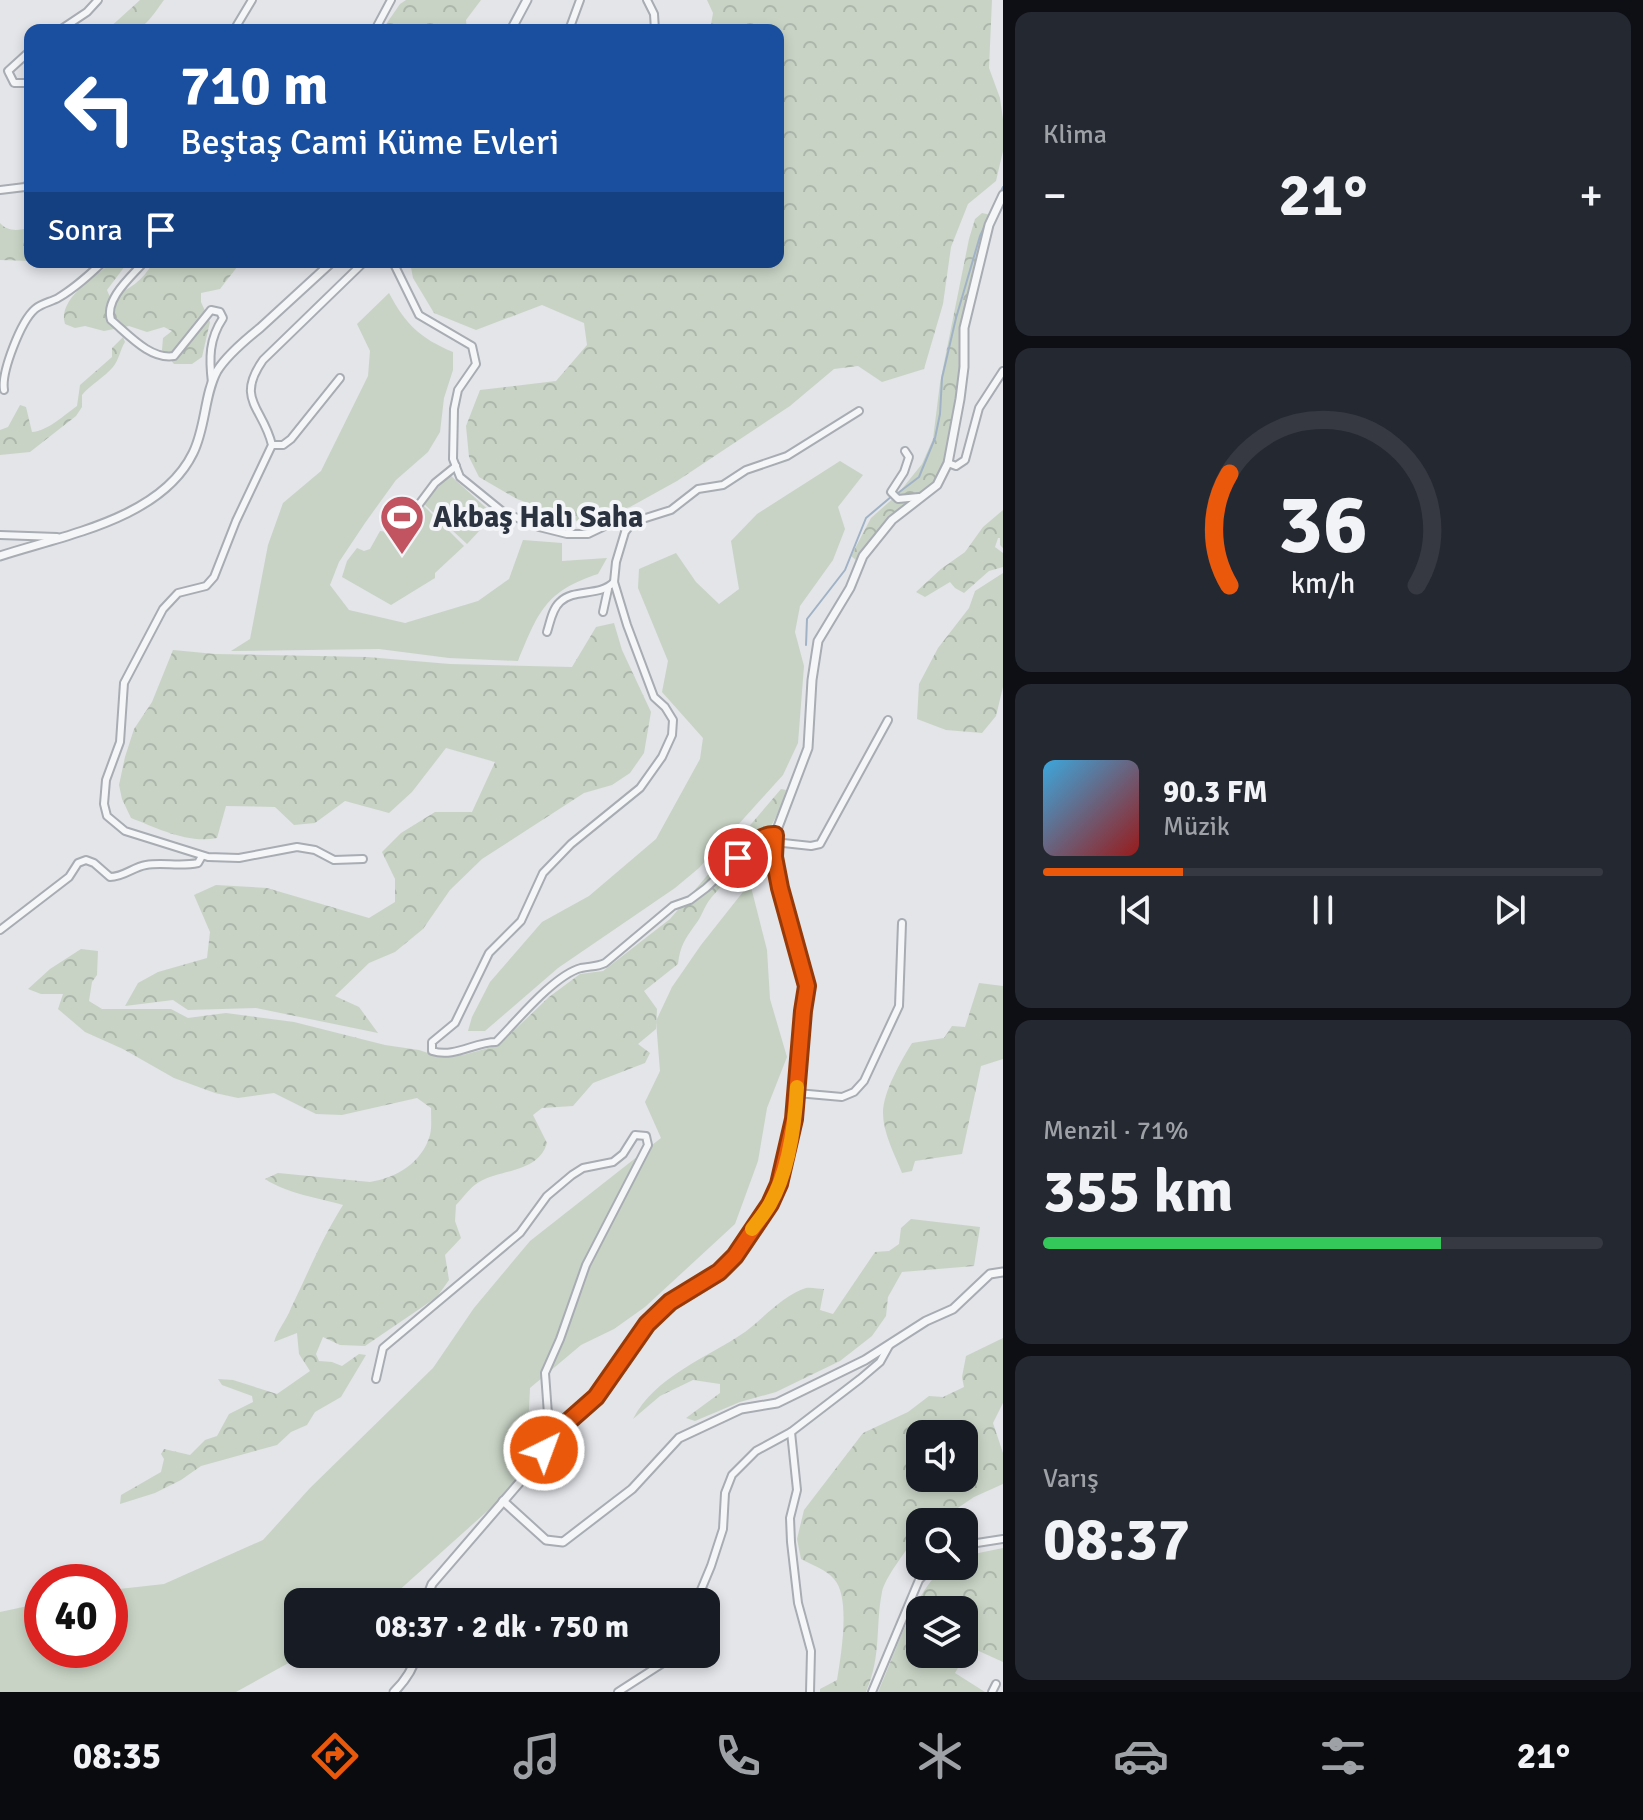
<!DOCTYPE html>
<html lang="tr">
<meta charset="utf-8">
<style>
body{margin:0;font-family:Signika,sans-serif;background:#242831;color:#f1f3f6;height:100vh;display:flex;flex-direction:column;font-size:30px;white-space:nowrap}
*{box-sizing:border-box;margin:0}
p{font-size:26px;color:#9ea1a6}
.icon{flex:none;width:44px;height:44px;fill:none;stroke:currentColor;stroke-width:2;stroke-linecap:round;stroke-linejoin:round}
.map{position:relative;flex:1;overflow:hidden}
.drawer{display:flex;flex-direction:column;gap:12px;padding:12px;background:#0d0f14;width:640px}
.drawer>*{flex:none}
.hud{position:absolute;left:24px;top:24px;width:760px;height:244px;border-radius:16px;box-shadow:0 4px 12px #0003;background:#1a4fa0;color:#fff;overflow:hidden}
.controls{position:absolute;left:906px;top:1420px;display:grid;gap:16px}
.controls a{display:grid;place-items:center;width:72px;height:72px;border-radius:16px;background:#171b24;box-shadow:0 4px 12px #0003;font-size:40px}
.speed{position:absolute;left:24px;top:1564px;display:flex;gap:16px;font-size:40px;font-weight:700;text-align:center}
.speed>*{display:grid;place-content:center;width:104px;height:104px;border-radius:50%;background:#171b24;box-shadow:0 4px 12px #0003;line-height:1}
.speed .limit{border:12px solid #d22;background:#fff;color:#111}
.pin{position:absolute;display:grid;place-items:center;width:68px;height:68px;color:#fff;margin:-34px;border:4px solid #fff;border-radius:50%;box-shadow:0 2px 8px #0007}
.me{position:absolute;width:88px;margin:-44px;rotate:42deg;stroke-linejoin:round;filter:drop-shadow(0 0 6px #0008)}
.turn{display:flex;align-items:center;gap:28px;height:168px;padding:0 24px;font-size:36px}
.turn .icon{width:104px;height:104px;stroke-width:2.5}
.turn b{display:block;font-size:56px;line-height:68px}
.then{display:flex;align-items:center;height:76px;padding:0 24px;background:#0003;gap:16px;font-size:30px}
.big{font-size:60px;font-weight:700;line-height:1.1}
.drawer .widget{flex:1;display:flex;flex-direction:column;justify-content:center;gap:12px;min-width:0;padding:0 28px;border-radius:16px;background:#242831}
.drawer .dial{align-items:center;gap:0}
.dial svg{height:208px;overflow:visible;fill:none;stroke:#363941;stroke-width:7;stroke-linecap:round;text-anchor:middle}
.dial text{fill:#f1f3f6;stroke:none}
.song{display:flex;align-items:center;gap:24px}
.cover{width:96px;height:96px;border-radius:12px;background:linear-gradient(135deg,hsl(200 70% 55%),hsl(0 70% 35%))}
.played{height:8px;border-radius:4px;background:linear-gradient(90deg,#ea580c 25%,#363941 25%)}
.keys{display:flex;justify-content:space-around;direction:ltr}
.heat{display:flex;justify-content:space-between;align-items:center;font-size:44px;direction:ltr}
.charge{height:12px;border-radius:6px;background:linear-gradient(90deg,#34c759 71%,#363941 0)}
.trip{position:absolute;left:284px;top:1588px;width:436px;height:80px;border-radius:16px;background:#171b24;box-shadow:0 4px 12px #0003;font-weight:700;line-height:80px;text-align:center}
.tabs{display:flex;height:128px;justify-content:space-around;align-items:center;background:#090b0e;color:#9ea1a6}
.tabs .icon{width:56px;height:56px}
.tabs .active{color:#ea580c}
.tabs b{font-size:36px;color:#f1f3f6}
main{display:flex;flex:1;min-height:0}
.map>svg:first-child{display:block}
.green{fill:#c8d3c5}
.forest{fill:url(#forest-crowns);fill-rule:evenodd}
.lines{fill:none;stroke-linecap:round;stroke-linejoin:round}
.stream{stroke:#a1b2c6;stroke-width:2}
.minor-casing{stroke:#a8acb3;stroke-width:10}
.tertiary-casing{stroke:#a8acb3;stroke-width:11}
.minor{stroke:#f5f6f8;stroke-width:6}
.tertiary{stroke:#f5f6f8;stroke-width:7}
.route-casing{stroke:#983908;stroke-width:20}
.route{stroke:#ea580c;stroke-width:14}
.slow{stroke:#f59e0b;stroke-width:14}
.labels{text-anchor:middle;stroke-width:8;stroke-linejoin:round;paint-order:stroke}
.poi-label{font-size:30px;font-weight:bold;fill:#2c3340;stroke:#f2f4f7;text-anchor:start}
</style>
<main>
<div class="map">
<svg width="1003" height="1692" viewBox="0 0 1003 1692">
<defs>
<pattern id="forest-crowns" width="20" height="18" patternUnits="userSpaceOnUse" patternTransform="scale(2)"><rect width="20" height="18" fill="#c8d3c5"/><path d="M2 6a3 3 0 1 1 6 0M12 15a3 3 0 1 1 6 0" fill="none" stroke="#acb6aa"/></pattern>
</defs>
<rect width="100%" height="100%" fill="#e3e5e9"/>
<g class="green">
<path d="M389,293C406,325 420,338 453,352V370L444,398L440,432L428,452L396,480L365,523L339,562L330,585L349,610L405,623L478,601L509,579L523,540L562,543V561L607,558L598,574C545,591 538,613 518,661L449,658L379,649L231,651L250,639L268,545L283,503L321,471L368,376L370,351L357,324Z"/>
<path d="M840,461L863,475L838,507L845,529L833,560L800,606L795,632L804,666L798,743L783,775L699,868L675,888L558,968L485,1031H468L472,1017L490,982L542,922L589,896L656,839L700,759L703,738L662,692L668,661L638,588L639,569L676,553L696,582L719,604L739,589L731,541L757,514Z"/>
<path d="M450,475L494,515L467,544L423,503Z"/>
<path d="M423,505L464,546L435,573V578L391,605L342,577L347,561L357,548L364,551L370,549L380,531L399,533Z"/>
<path d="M750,883L767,950L770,999L787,1057L767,1108L758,1161L735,1224L645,1307L614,1329L581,1345L530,1388L527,1449L522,1480L386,1602H298V1654H305L236,1692H0V1612L42,1603V1650H110V1590L164,1584L263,1540L310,1488L433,1368L474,1308L530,1241L661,1138L645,1102L660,1071L656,1021L672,987L701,945Z"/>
</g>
<g class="forest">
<path d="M140,0H164C142,30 145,30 107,30Z"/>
<path d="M406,0H481L466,20L467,30H382L400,4Z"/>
<path d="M707,0H992L989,68L1000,98L1003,119V151L996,181L968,204L951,247L943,304L924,369L882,382L858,366L834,369L790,406L677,481L630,507L577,521L517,499L479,477L469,457L466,426L480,390L556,381L587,345L584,323L542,305L476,330L434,313L413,278L410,262H778V30H710L713,13Z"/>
<path d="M982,213L991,215L962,324L959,389L944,464L931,486L902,507L882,526L856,560L851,556L871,518L897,495L922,464L933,439L940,383L969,239L975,219Z"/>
<path d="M0,223C8,232 19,231 30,227V261L0,260Z"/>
<path d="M112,262H128L107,290L110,297C129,290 143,281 153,262H241L220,289L201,293V302L210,322L202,357L192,364H174L162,350L163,338L172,331L164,327L147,332L129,326L104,331L85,326L75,328L65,324C57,299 95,277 112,262Z"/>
<path d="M123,337L125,342C120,350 119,360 113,367C105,377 91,384 82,395V407L76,416L30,452L0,455V430L8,427L20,405L26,407L32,432C48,431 64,415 77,406L80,385L112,357V348Z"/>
<path d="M1003,510V548L1000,545V538H998L995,547L1003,553V567L989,571L964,593L955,588L950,582L925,597L916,592L941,569L965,552L983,527Z"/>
<path d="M1003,573V687L996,716L982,733L946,730L917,719L919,684L938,648L969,608L975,591Z"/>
<path d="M614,623L622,650L651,712L644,753L630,773L612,785L584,793L482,859L450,890L423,929L395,952L369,963L335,996L359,1007L378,1033L256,1008L188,1010L173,1000L125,1006L138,983L158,972L207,958L210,932L194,895L216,885L267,888L369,918L395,902V879L382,852L401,833L435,812H472L495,762L446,748L412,792L389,813L345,801L315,823L294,825L275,807L226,806L217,838C188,844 157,828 131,818L122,799L119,785L125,757L134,729L152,702L173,650L215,654L367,657L450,664L572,667L596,627Z"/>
<path d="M781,789L786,790C773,839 742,861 711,898C704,906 702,917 695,925C685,939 680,946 678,964L644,991L657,1009L656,1029L638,1044L650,1053L645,1063L593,1083L573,1106L542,1108L533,1115L547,1143C538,1173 501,1169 479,1182C470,1187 463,1198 456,1205L455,1221L461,1238L445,1255L449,1280L437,1297L365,1346L340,1345L323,1337L316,1354L319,1361L332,1362L342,1366L359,1354L366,1355L341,1397L315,1412L307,1425L291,1432L277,1445L201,1466L181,1480L155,1493L120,1504L121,1495L161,1472L164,1459L161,1454L164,1449L190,1455L205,1440L217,1436L229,1414L253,1402L252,1396L222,1385L218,1379L233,1380L277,1394L310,1371L299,1354L297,1333L274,1342C278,1329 286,1321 291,1308C308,1273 322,1238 343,1205C316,1197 288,1194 265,1179L278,1173L370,1182C396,1178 422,1163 430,1135C432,1127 431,1117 431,1108L417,1098L342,1115L316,1114L274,1093L238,1098L215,1093L174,1078L123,1049L85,1032L58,1009L63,994H41L28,989L50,969L81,949L98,951L97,975L92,982L89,1001L102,1009H171L188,1018L226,1013L294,1022L385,1045L419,1050L437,1056L463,1055L499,1045L549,997L580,974L603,971L670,919Z"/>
<path d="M979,983L1003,986V1059L981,1066L962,1154L915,1161L912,1171L902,1173C895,1155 883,1133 883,1113C883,1092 901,1061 912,1043L944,1038L952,1026L965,1027Z"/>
<path d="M911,1219L980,1227L974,1266L902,1272L888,1297L886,1316L872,1336L840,1361L776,1392L740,1402L695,1421L686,1418L720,1393V1384L693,1380L660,1396L633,1419C655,1376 707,1358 745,1332C762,1319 785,1294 806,1288C811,1287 819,1289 824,1289L820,1310L833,1314L875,1252L889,1251L899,1244L901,1228Z"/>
<path d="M1003,1338V1403L993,1423L1003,1453V1484L974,1497L937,1522H920V1534L914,1538C906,1552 885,1577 882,1592C875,1628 882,1654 866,1692H820V1689L837,1680C841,1656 851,1597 834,1579C827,1570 810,1564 801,1559L797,1539L804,1510L863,1433L908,1412L929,1396L943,1397L964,1387L962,1377L966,1356ZM920,1434H964V1478H920Z"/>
<path d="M1003,1548V1662L970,1647L955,1673L985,1692H878C896,1652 912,1595 945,1566H964V1556ZM920,1610H964V1654H920Z"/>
</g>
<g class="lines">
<g class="stream">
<path d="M898,493L919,477L935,438L940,414L942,378L956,318L980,236L1003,187"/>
<path d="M806,645L807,619L845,570L866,518L892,496"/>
</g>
<g class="minor-casing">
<g id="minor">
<path d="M647,0L654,14L655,30"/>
<path d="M60,30L87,12L98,0"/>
<path d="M234,30L252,0"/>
<path d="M375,30L391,0"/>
<path d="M569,30L580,0"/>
<path d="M30,51L8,71L14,83H30"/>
<path d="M0,190L25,187L30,183"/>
<path d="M144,262C132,276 104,299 111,320C128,334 150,360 174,356L211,310L220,312L223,318C209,339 209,358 212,383"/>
<path d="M393,262L419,315L472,346L476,364L458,390L454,409L453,459L460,477L503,512L539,527L567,534H588L613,522L624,519L633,522"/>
<path d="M4,390C1,372 21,321 35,309C42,303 51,302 58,298C75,288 89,275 103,262"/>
<path d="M272,445H283L291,439L340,378"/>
<path d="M905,451L909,457L904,472L891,492L898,499L919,497"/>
<path d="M948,463L956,466L965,460L979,408L1003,371"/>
<path d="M0,535L57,537"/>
<path d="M396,535L435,483L456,466"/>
<path d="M603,612L608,589"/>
<path d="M547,632C550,623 552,609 560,602C574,588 600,597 614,582"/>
<path d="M775,835L769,834L754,843L706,888L690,900L673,906L605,963C597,967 590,966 581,968C554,975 516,1022 496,1042C474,1042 455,1058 432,1051V1042L455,1023L489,953L521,921L543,873L571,844L640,788L662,757L672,735L673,720L665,707L654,697L627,625L614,582L616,562L625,532L633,522L671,510L698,489L723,485L746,470L787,456L859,411"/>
<path d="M774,842L811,846L820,844L888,720"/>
<path d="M363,859L334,860L315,850L297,847L239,858L208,857L125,831L107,816L104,804L106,780L120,742L124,683L163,609L178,593L206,586L214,577L236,521L272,445C263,407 235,400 263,360L364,262"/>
<path d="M0,930L69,877L78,863L86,860L94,863L110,877C124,877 133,867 146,865C163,862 180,867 198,863L202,856"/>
<path d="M797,1093L842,1097L854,1092L864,1081L899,1006L902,923"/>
<path d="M376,1379L383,1348L520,1233L547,1196L572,1175L583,1168L613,1162L623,1154L635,1135L646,1136L648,1145L586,1265L560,1339L545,1373L548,1414L542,1442L544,1450"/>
<path d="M791,1432L797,1490L790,1518L791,1542L798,1603L811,1651L810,1692"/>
<path d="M964,1545L1003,1539"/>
<path d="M696,1602L711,1566L723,1529L725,1493L732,1475L756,1451L791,1432L860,1379L880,1362L890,1344"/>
<path d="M618,1692L677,1654"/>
<path d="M872,1692L919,1580L932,1566"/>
<path d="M992,1692L996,1684"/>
</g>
</g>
<g class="tertiary-casing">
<g id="tertiary">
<path d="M511,30L527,0"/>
<path d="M0,556C64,535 161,519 193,453C206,427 204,395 217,371C227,355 245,340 260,328C284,306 308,284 332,262"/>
<path d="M503,1501L546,1540L563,1542L632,1489L679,1438L741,1409L777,1403L865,1360L926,1321L953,1309L990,1274L1003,1272"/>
<path d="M425,1602L432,1584L526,1475L562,1427L596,1397L620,1365L647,1324L670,1302L703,1283L735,1256L770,1204L779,1184L794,1119L803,1011L807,986L780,888L774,857L775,835L808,748L812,680L818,641L850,588L863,556L892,520L937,485L948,463L960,399L964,367V328L989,225L1003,195"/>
<path d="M394,1692C405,1681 413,1670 417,1654"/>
</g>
</g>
<use href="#minor" class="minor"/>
<use href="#tertiary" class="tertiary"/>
</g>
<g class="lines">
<g class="route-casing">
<path id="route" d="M544,1450L562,1427L596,1397L647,1324L670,1302L719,1272L735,1256L770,1204L779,1184L794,1119L803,1011L807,986L780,888L774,857L775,835C760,834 748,849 738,858"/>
</g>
<use href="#route" class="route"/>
<path class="slow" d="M752,1229C758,1221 765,1213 770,1204C789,1171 795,1124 797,1087"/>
</g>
<defs>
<g id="stadium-pin" transform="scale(2.3)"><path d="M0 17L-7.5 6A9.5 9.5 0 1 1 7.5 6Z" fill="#c25461" stroke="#f2f4f7"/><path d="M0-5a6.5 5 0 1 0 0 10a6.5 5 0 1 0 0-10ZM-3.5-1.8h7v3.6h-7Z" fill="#fff"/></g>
</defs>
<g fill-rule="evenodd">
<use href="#stadium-pin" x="402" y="517"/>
</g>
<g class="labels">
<g class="poi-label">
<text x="433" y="527">Akbaş Halı Saha</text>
</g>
</g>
</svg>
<div class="controls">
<a><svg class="icon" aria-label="sound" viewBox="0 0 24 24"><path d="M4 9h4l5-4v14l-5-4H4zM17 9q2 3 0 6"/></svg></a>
<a><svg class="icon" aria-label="search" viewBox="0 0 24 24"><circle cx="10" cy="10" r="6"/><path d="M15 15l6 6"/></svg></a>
<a><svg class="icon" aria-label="layers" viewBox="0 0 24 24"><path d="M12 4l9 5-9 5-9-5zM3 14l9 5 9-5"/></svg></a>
</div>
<div class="speed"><div class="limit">40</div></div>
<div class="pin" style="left:738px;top:858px;background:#d93025"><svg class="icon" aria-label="arrive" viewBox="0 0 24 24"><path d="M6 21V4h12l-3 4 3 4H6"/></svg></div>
<svg class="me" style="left:544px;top:1450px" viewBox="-20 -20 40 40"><circle r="17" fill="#ea580c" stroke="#fff" stroke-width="3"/><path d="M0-11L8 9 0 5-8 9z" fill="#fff"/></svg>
<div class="trip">08:37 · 2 dk · 750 m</div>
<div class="hud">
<div class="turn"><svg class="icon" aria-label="left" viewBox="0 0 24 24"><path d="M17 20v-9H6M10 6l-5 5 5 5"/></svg><div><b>710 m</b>Beştaş Cami Küme Evleri</div></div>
<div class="then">Sonra<svg class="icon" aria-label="arrive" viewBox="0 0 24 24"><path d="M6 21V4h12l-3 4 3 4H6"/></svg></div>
</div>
</div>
<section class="drawer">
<div class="widget"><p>Klima</p>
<div class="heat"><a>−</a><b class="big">21°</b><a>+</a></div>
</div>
<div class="widget dial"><svg viewBox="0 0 100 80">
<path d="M14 69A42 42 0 1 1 86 69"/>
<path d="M14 69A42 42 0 0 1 14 26" stroke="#ea580c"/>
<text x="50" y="56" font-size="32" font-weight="700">36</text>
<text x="50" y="72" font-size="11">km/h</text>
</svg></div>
<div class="widget">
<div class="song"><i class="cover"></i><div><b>90.3 FM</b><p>Müzik</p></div></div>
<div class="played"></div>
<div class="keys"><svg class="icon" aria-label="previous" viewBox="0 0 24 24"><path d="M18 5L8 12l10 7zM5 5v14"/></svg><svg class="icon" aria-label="pause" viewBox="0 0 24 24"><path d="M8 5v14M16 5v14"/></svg><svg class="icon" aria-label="next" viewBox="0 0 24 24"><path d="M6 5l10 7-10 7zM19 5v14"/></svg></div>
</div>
<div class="widget"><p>Menzil · 71%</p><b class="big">355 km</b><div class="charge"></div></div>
<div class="widget"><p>Varış</p><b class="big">08:37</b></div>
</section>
</main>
<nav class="tabs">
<b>08:35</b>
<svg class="icon active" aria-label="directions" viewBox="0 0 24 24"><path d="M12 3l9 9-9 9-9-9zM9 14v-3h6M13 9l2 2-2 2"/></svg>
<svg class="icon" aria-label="music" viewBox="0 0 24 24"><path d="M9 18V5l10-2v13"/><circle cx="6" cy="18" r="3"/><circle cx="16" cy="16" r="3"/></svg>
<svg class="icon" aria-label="phone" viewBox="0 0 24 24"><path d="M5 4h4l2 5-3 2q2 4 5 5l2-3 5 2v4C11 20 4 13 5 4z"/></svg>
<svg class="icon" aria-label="climate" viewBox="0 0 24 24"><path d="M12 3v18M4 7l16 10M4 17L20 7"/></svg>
<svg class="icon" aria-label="car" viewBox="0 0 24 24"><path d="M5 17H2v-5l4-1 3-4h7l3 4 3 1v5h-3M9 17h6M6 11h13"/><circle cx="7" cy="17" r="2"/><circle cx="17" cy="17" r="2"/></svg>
<svg class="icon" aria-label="filters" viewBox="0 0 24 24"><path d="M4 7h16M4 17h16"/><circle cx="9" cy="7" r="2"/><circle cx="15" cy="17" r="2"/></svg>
<b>21°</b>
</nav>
